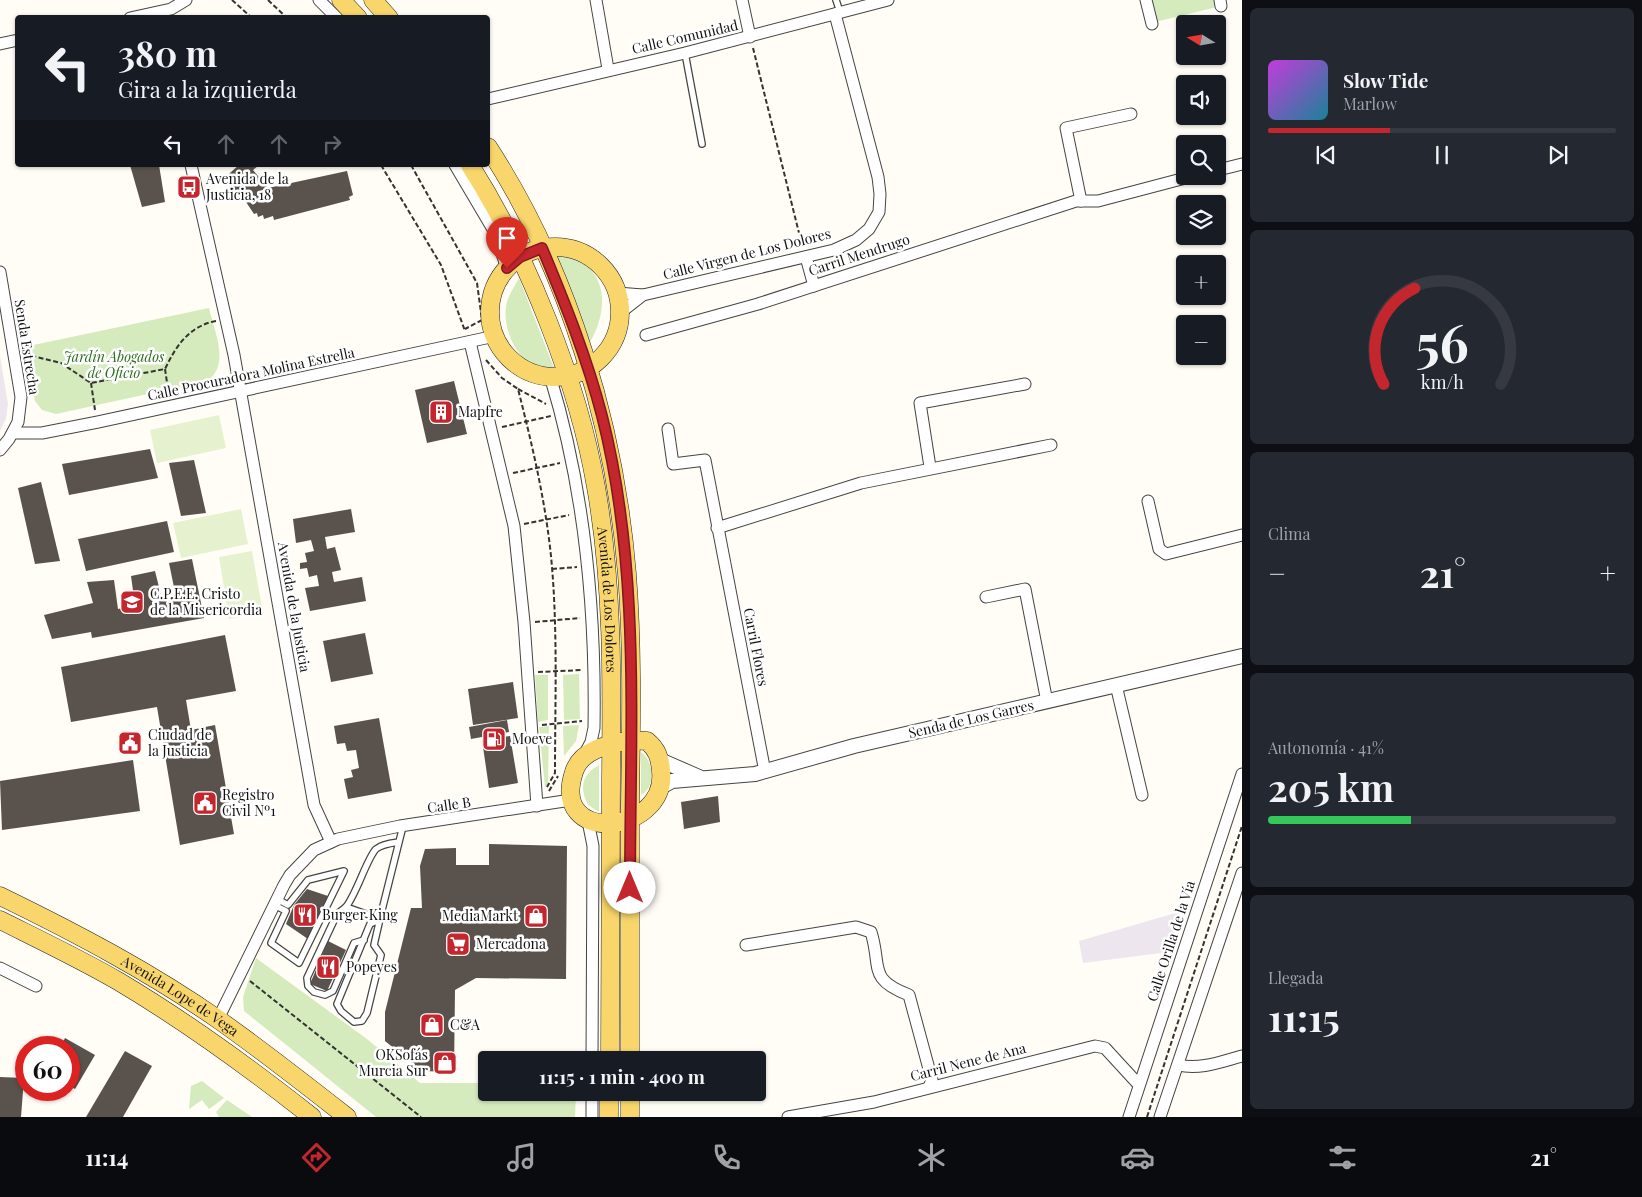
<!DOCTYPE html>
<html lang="es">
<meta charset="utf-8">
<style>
body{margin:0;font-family:"Playfair Display",serif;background:#242831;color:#f1f3f6;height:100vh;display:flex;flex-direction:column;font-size:19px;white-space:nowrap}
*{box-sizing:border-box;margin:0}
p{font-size:16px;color:#9ea1a6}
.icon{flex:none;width:28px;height:28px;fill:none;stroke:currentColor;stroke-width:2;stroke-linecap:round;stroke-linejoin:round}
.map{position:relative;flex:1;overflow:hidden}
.panel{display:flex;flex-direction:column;gap:8px;padding:8px;background:#0d0f14;width:400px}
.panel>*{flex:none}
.top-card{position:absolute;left:15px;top:15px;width:475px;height:152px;border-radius:5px;box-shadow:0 1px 4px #0004;background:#171b24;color:#f1f3f6;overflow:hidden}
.needle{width:32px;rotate:281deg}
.fabs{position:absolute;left:1176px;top:15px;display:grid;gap:10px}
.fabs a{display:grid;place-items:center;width:50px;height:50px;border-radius:5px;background:#171b24;box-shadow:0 1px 4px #0004;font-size:25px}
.speed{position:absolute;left:15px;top:1036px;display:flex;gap:10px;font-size:25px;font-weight:700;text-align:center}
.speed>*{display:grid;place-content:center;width:65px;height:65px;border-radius:50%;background:#171b24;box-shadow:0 1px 4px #0004;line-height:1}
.speed .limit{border:8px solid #d22;background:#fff;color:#111}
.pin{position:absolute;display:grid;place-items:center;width:42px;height:42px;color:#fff;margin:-51px -21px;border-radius:50% 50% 50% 0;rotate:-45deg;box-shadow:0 0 5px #0007}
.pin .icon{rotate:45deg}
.me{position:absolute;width:55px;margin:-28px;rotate:0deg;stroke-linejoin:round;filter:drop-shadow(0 0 4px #0008)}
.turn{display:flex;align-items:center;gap:18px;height:105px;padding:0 20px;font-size:22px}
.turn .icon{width:65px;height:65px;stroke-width:2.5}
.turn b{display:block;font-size:35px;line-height:42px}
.lanes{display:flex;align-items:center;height:48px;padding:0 20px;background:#0003;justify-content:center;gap:25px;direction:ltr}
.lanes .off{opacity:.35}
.big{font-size:38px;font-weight:700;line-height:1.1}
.panel .widget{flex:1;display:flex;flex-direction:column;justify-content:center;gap:8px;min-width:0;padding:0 18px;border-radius:8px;background:#242831}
.panel .dial{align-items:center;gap:0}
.dial svg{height:130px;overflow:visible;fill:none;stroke:#363941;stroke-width:7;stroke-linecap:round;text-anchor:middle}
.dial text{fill:#f1f3f6;stroke:none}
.song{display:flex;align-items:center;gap:15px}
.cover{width:60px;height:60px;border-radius:8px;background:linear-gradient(135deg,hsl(290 70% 55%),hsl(190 70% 35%))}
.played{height:5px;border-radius:2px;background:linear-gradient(90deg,#c4262e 35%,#363941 35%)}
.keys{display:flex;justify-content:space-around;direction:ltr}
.heat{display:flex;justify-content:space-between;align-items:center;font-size:28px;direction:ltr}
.charge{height:8px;border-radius:4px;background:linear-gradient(90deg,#34c759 41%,#363941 0)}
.trip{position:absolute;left:478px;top:1051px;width:288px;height:50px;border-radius:5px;background:#171b24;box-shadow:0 1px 4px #0004;font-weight:700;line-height:50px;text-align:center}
.tab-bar{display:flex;height:80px;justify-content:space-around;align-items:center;background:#090b0e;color:#9ea1a6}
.tab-bar .icon{width:35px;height:35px}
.tab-bar .selected{color:#c4262e}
.tab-bar b{font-size:22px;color:#f1f3f6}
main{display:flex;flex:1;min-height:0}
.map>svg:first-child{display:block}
.industrial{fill:#eee6ef}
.green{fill:#d5ebbd}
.pitch{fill:#e6f2cf}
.building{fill:#5a524d}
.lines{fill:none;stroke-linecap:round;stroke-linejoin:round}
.service-casing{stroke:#444;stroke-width:8}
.minor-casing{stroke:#444;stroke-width:13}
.tertiary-casing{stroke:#444;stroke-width:16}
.primary-casing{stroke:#222;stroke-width:19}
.path{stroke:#333;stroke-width:2;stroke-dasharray:5 2.5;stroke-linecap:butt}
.service{stroke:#fff;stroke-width:5.5}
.minor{stroke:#fff;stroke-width:11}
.tertiary{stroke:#fff;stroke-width:14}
.primary{stroke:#f9d66b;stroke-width:18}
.route-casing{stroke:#7f191e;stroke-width:12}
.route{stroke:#c4262e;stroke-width:9}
.labels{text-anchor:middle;stroke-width:5;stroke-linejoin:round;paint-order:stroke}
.street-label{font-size:14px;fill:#111;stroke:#fff}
.poi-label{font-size:14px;fill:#111;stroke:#fff;text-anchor:start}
.park-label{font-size:14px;font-style:italic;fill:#2f6b1f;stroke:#fff}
</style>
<main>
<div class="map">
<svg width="1242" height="1117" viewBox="0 0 1242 1117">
<rect width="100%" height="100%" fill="#fffdf5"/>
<g class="industrial">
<path d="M0,356L8,404L6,419L0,431Z"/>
<path d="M1179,912V922L1169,952L1083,963L1079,941Z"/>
</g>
<g class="green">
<path d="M1151,0H1215L1217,7L1155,22Z"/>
<path d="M561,256C608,263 610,308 590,342L556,257Z"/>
<path d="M519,278L554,368C522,374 502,333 506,306C508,295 514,288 519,278Z"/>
<path d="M209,308C214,331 231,365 207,381L56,414L42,410L35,401L24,347Z"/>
<path d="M579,674L580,719L564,720L563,675Z"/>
<path d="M535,675H548V720L538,722Z"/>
<path d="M579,725L576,741L564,756L563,726Z"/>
<path d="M549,726L548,785L545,787L539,727Z"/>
<path d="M641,752C654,760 656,788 641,795Z"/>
<path d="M599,765V812L588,805C579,787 582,775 599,765Z"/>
<path d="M256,958L367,1039L420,1083H486V1092L576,1093L575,1117H376L244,1011L243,997Z"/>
<path d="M202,1081L224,1098L209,1109L202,1100L189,1109L191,1086Z"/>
<path d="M227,1100L252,1117H219L216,1112Z"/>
</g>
<g class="pitch">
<path d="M219,415L226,448L157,463L150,430Z"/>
<path d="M241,509L248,544L181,558L173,523Z"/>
<path d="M252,551L263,613L229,619L219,557Z"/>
</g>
<g class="building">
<path d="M130,165H159L165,202L142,207Z"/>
<path d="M239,165H259L253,170L268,188L347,171L353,195L349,197L350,200L274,220L273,216L264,219L263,215L258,217L257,213L254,214L242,196L236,200L226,190L231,185L223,179Z"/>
<path d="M454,381L467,434L427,443L415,390Z"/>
<path d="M150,449L158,478L69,495L62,464Z"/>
<path d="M194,460L206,513L181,516L169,463Z"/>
<path d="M41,482L60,561L35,564L18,488Z"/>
<path d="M351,509L355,532L325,537L327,549L335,547L341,570L332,572L334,582L362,577L366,601L310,611L305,588L319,586L317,575L309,577L307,568L300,569V563L307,562L305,553L314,551L311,540L296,543L293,519Z"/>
<path d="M167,521L174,552L86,571L78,539Z"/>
<path d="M192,559L204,618L92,638L91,632L52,639L44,615L93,603L87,582L114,580L118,609L135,605L131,576L155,571L162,599L176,597L169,563Z"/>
<path d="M365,633L373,674L331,682L323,641Z"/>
<path d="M225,635L236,691L186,700L191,730L215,725L234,834L180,845L157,707L71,722L61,667Z"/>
<path d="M513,682L518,718L473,725L468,689Z"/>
<path d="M379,718L392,791L348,799L344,779L353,777L351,770L359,768L356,750L347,751L345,743L337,744L334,726Z"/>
<path d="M507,720L509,732L471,739L469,727Z"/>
<path d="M510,736L518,783L489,788L482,740Z"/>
<path d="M133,760L140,811L2,830L0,781Z"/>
<path d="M718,796L720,822L684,829L681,802Z"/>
<path d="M489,844L567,846L566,979L476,978L455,990L454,1072L422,1071L385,1041V1012L411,908H422L420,866L425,849L456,848V865H489Z"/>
<path d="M307,889L328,896L308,939L286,924L294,905Z"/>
<path d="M328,941L346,950L327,991L310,984Z"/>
<path d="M65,1038L95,1055L75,1089L69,1085V1048H60Z"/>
<path d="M125,1051L152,1066L123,1117H86Z"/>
<path d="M0,1077L24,1078L21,1117H0Z"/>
</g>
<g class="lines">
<g class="service-casing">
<g id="service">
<path d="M836,0L840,12"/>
<path d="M685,53L702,144"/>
<path d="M399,842L382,910L374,945L381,955L367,1013L362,1021L354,1022L341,1011L337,1004L370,924L381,919L346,907C357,893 367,858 376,849C382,844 392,843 399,842L403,826"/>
<path d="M274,905L286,911L271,943L299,963L344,871L308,880L288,905L277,899"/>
<path d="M346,907L337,914L307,978L308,986L314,992L325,995L333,991L354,943L364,940"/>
</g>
</g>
<g class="minor-casing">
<g id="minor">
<path d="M319,0L337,18"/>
<path d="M596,0L608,69"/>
<path d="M742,0L750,37"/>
<path d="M1146,0L1152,24"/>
<path d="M1220,0L1221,6"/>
<path d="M130,18L171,9L186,0"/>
<path d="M0,44L18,40"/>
<path d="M488,99L685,53L888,0"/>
<path d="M191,165L234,355L314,805L331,842"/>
<path d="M455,165L494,231L507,268"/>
<path d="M1218,170L1242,164"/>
<path d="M1081,201L1066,128L1131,114"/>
<path d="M806,257L814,286"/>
<path d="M0,272L21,397L18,422L9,439L0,450"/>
<path d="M617,293L643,295L834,250L856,240L869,229L879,212L880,194L878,177L835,14"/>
<path d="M620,313L643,295"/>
<path d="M646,335L758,304L1076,201H1098L1193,176"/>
<path d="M470,342L514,526L524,622L537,806"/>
<path d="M550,376C585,490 596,610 594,728L591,742L584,755"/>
<path d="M668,429L673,464L705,460L765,772"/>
<path d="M13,433H42L98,422L495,336"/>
<path d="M930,467L920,403L1025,384"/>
<path d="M1148,501L1159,549L1166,554L1242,535"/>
<path d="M717,528L861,483L1051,445"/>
<path d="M986,597L1025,589L1047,702"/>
<path d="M1116,685L1142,795"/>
<path d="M588,821L593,846L592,1060"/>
<path d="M746,945L856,927L871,932C882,967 867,979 909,995L932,1080L929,1087"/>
<path d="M0,968L36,986"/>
<path d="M218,1019L284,885L290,875L314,850L338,839L400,826L571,800"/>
<path d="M1178,1065C1200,1070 1220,1062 1242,1056"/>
<path d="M592,1117V1092"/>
<path d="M788,1117L874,1102L1095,1046L1105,1048L1139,1085"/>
<path d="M1129,1117L1242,774"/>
<path d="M1160,1117L1242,873"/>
</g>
</g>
<g class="tertiary-casing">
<g id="tertiary">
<path d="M660,760L699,777"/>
<path d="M661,787L672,781L755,774L854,746L1242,656"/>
</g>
</g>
<g class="primary-casing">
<g id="primary">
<path d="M341,0L358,18"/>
<path d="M373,0L389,18"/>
<path d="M488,147C569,271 615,427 627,574C633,651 631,728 630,805C630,890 630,975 630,1060"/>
<path id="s1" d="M470,165C527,255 578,382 596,487C613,583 612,680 611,778C611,872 610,966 610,1060"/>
<circle cx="555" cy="312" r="65"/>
<path d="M631,740L647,741C657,749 660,758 661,771C668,834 549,847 574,772C581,749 610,744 631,740Z"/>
<path id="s2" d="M0,896C76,933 150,972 219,1020C263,1051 305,1084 347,1117"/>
<path d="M0,920C40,940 80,959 118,981C187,1022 250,1068 312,1117"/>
<path d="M609,1117V1092"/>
<path d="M630,1117V1092"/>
</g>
</g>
<g class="path">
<path d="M232,0L252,18"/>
<path d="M268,0L287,18"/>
<path d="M753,48L802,245"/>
<path d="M381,165L441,265L465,331"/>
<path d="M411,165L477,283L482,320L465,329"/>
<path d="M24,354L61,363L91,383L165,369C176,346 189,326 216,321"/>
<path d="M486,360L502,378L518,389C532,444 545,499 551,556C558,628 555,701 555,773L547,787"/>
<path d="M165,369L169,396"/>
<path d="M91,383L95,410"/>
<path d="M518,389L546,404"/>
<path d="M502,427L551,416"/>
<path d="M513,473L560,463"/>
<path d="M524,524L569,515"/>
<path d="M552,569L577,567"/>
<path d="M535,622L580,618"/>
<path d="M538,672L583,670"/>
<path d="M542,725L582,721"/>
<path d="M549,791L558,776"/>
<path d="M250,981L421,1117"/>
<path d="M1147,1117L1242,826"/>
</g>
<use href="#service" class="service"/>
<use href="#minor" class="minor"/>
<use href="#tertiary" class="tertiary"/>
<use href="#primary" class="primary"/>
</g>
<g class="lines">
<g class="route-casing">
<path id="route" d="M507,268L520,257L542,248C565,303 587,358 602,416C641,569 630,731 630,888"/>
</g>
<use href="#route" class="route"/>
</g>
<defs>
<g id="bus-square" transform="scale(1.25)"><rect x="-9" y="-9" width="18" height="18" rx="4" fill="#c4262e" stroke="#fff"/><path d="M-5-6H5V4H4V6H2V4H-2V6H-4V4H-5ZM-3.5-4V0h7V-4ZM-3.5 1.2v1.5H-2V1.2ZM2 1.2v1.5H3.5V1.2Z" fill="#fff"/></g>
<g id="building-square" transform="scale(1.25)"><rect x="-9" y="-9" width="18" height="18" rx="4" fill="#c4262e" stroke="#fff"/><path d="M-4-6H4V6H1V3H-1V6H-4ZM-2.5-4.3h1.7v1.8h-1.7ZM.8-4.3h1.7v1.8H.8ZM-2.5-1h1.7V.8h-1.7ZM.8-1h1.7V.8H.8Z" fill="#fff"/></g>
<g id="school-square" transform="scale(1.25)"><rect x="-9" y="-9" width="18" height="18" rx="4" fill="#c4262e" stroke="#fff"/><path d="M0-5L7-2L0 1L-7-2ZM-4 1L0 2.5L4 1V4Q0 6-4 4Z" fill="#fff"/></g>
<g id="fuel-square" transform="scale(1.25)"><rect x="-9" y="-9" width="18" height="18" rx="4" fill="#c4262e" stroke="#fff"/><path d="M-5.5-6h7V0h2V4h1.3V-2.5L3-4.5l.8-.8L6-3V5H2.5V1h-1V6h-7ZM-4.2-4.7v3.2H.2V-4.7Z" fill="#fff"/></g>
<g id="civic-square" transform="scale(1.25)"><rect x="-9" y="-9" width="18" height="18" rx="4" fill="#c4262e" stroke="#fff"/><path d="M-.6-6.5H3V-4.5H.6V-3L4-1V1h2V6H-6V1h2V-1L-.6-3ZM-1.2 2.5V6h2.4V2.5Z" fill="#fff"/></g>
<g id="restaurant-square" transform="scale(1.25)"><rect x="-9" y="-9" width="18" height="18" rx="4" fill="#c4262e" stroke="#fff"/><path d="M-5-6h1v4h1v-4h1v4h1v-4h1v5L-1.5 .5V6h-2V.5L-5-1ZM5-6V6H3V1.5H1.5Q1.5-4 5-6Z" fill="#fff"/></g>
<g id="shop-square" transform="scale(1.25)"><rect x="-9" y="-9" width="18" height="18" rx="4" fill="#c4262e" stroke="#fff"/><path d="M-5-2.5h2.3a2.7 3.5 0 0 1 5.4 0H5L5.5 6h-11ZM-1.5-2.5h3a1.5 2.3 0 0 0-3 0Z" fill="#fff"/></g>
<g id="supermarket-square" transform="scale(1.25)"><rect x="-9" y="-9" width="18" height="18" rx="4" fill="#c4262e" stroke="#fff"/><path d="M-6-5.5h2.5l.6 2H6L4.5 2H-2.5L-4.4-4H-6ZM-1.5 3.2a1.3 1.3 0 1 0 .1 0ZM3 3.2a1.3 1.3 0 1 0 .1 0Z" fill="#fff"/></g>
</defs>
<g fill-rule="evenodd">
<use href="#bus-square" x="189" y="187"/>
<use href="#building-square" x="441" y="412"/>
<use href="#school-square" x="132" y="602"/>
<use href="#fuel-square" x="494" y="739"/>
<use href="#civic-square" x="130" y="743"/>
<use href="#civic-square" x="205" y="803"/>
<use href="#restaurant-square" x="305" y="915"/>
<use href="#shop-square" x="536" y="916"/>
<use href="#supermarket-square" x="458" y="944"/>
<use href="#restaurant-square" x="328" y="967"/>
<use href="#shop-square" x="432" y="1025"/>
<use href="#shop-square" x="445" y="1063"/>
</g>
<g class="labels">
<g class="street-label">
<text transform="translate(685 37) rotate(-13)" y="5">Calle Comunidad</text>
<text transform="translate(747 254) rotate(-14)" y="5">Calle Virgen de Los Dolores</text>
<text transform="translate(859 255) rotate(-18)" y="5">Carril Mendrugo</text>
<text transform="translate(27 347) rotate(81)" y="5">Senda Estrecha</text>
<text transform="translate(251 374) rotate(-12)" y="5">Calle Procuradora Molina Estrella</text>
<text dy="5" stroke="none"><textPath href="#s1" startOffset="461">Avenida de Los Dolores</textPath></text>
<text transform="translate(294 607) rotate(80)" y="5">Avenida de la Justicia</text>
<text transform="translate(756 647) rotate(79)" y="5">Carril Flores</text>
<text transform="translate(971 719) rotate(-13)" y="5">Senda de Los Garres</text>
<text transform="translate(449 805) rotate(-8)" y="5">Calle B</text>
<text transform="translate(1171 941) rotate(-72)" y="5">Calle Orilla de la Vía</text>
<text dy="5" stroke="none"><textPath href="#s2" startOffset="206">Avenida Lope de Vega</textPath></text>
<text transform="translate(968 1062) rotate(-14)" y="5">Carril Nene de Ana</text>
</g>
<g class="poi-label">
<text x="206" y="184">Avenida de la<tspan x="206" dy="16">Justicia, 18</tspan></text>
<text x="458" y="417">Mapfre</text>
<text x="150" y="599">C.P.E.E. Cristo<tspan x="150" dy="16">de la Misericordia</tspan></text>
<text x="148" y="740">Ciudad de<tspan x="148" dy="16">la Justicia</tspan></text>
<text x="512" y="744">Moeve</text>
<text x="222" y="800">Registro<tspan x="222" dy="16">Civil Nº1</tspan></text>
<text x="322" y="920">Burger King</text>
<text x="518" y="921" text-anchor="end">MediaMarkt</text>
<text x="476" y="949">Mercadona</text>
<text x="346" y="972">Popeyes</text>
<text x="450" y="1030">C&amp;A</text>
<text x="428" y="1060" text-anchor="end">OKSofás<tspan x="428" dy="16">Murcia Sur</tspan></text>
</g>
<g class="park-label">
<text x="114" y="362">Jardín Abogados<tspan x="114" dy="16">de Oficio</tspan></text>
</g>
</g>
</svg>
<div class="fabs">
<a><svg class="needle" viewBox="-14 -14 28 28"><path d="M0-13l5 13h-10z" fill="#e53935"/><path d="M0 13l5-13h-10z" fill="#9ea1a6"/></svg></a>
<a><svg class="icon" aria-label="sound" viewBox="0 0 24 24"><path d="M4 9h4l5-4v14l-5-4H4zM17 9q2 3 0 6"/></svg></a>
<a><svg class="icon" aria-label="search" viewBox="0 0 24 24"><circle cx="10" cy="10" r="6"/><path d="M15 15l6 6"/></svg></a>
<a><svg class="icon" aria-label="layers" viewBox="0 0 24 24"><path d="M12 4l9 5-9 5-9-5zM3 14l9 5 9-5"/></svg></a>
<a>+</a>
<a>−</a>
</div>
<div class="speed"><div class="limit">60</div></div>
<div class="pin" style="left:507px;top:268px;background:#d93025"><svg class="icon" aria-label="arrive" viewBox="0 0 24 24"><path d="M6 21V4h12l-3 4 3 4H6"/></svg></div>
<svg class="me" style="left:630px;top:888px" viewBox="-20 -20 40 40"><circle r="19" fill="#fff"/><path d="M0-13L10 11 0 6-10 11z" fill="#c4262e"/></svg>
<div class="trip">11:15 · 1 min · 400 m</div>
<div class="top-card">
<div class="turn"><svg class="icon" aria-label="left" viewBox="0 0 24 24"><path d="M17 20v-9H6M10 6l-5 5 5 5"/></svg><div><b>380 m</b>Gira a la izquierda</div></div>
<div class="lanes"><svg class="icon" aria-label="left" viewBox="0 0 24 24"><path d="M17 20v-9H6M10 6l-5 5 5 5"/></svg><svg class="icon off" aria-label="ahead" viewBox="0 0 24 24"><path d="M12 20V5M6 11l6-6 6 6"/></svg><svg class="icon off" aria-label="ahead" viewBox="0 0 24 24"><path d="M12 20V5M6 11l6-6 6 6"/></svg><svg class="icon off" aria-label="right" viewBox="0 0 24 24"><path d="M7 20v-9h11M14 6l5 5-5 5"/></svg></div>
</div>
</div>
<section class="panel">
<div class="widget">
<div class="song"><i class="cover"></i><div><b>Slow Tide</b><p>Marlow</p></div></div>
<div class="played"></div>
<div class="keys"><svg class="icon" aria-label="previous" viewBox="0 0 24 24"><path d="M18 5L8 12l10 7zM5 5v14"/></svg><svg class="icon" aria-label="pause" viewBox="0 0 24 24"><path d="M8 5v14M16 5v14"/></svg><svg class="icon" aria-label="next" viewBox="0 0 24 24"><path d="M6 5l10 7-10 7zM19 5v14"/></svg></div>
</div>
<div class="widget dial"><svg viewBox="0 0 100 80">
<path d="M14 69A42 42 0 1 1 86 69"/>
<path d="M14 69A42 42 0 0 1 33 10" stroke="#c4262e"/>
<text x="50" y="56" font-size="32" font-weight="700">56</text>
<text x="50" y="72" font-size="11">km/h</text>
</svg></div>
<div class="widget"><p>Clima</p>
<div class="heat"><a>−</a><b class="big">21°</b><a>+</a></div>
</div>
<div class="widget"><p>Autonomía · 41%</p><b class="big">205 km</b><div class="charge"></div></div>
<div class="widget"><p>Llegada</p><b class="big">11:15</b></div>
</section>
</main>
<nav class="tab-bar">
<b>11:14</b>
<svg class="icon selected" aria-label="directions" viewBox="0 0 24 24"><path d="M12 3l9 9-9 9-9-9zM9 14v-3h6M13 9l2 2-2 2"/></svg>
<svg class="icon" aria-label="music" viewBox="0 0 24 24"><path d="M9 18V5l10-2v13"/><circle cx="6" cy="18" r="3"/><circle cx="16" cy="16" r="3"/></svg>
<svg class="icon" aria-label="phone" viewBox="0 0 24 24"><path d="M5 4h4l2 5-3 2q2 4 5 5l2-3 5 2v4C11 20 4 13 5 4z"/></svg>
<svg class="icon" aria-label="climate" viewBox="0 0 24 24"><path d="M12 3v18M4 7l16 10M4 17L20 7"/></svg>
<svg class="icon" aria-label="car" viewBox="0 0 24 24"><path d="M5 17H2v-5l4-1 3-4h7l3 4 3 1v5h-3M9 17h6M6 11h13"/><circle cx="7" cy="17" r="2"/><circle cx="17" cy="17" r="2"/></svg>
<svg class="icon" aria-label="filters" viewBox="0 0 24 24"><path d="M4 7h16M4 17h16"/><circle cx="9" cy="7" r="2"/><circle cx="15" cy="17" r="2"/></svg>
<b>21°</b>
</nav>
